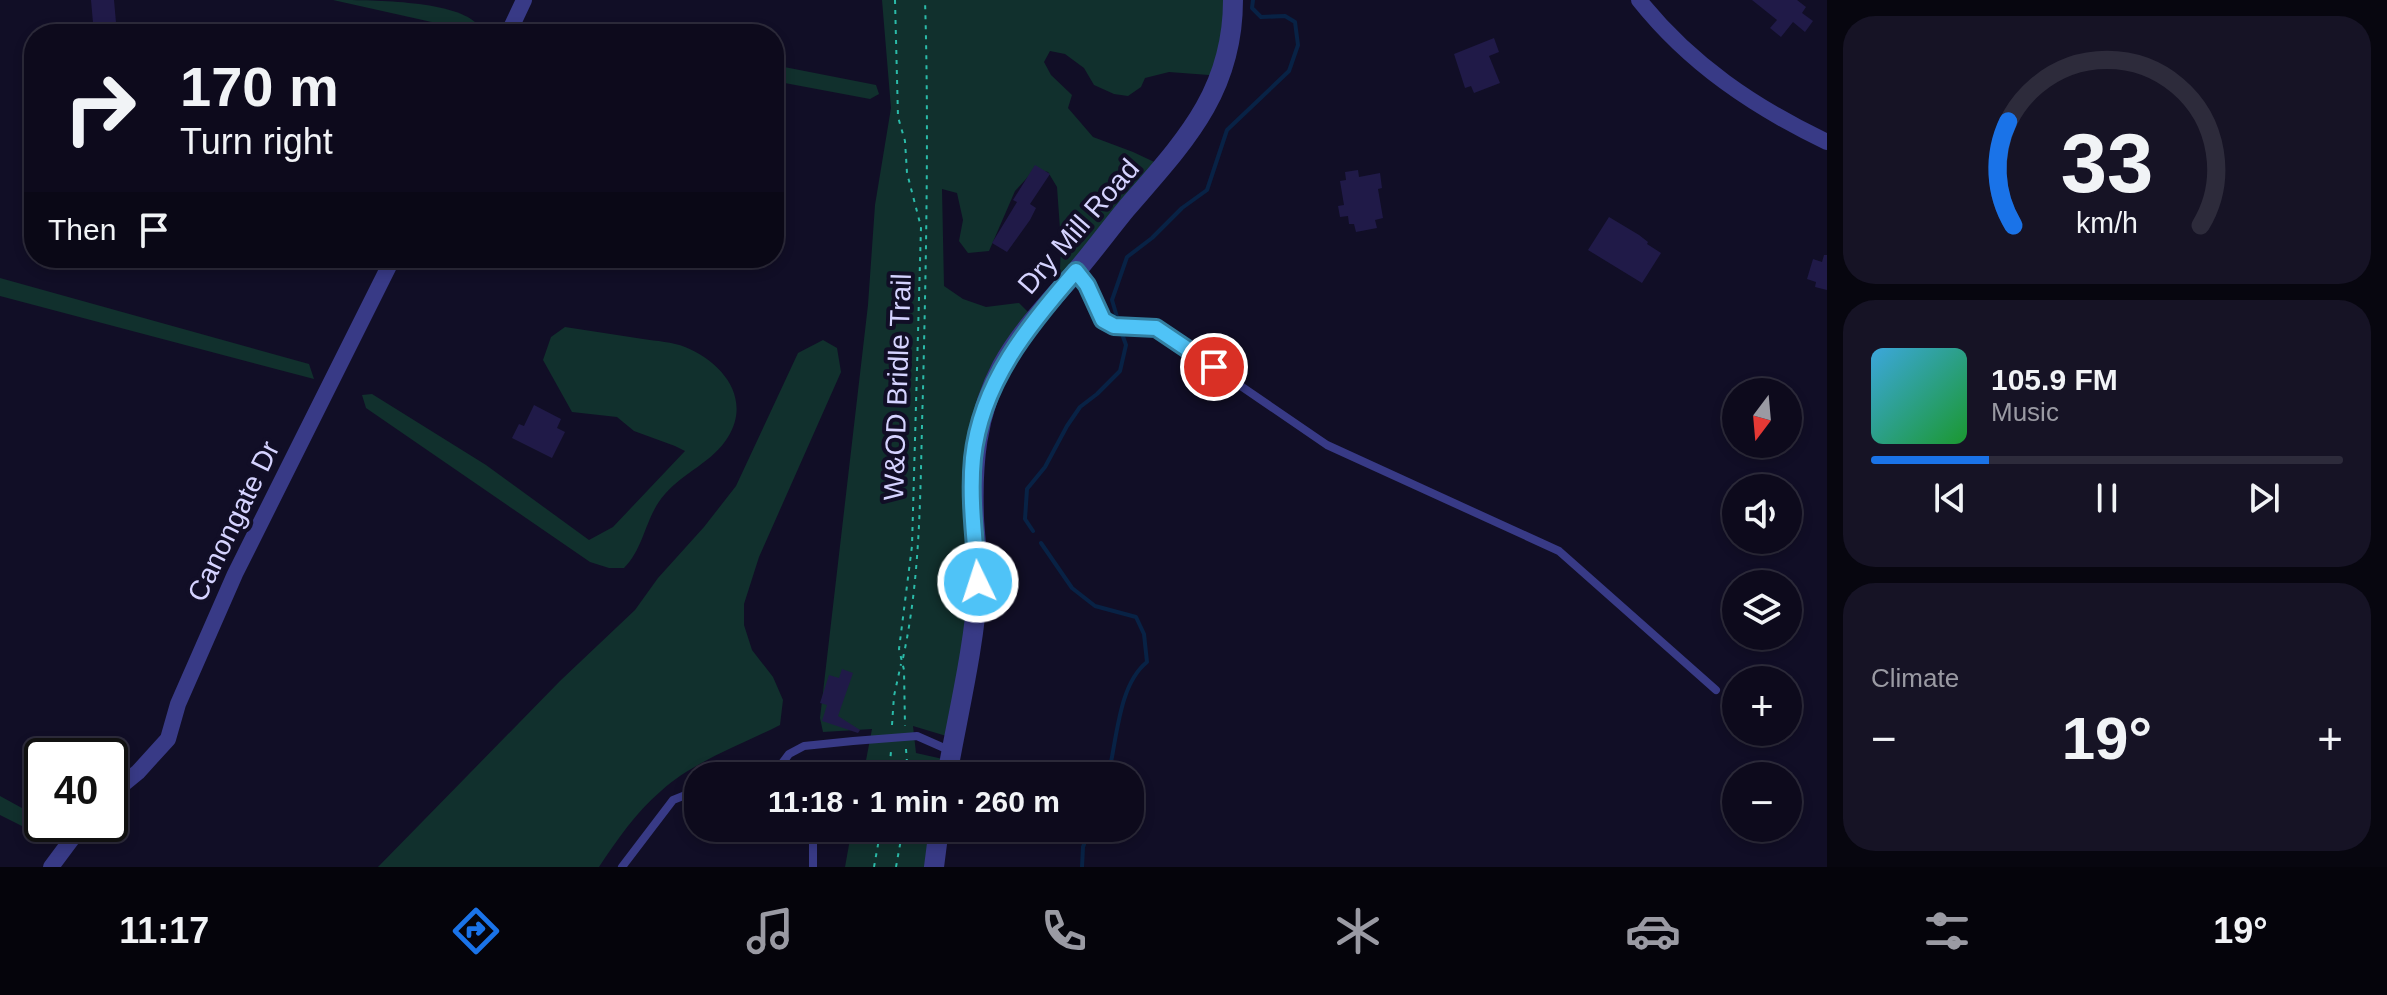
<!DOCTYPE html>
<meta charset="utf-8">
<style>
body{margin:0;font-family:Helvetica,sans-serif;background:#161325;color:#f1f3f6;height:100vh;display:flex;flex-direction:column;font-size:30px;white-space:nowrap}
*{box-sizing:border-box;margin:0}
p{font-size:26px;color:#9a9aa3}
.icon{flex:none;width:44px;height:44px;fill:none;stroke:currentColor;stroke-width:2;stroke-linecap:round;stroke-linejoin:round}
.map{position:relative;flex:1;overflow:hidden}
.side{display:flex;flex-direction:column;gap:16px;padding:16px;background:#07060f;width:560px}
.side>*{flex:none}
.hud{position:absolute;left:24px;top:24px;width:760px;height:244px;border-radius:32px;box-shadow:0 4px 12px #0003,0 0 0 2px #2d2b3b;background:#0d0a1c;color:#f1f3f6;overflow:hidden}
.needle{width:52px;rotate:196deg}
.controls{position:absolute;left:1722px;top:378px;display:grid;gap:16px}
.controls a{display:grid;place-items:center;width:80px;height:80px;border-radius:50%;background:#0d0a1c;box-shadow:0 4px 12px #0003,0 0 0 2px #2d2b3b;font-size:40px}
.speed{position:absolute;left:24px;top:738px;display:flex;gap:16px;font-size:40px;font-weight:700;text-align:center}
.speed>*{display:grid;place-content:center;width:104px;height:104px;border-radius:50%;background:#0d0a1c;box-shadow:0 4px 12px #0003,0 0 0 2px #2d2b3b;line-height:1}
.speed .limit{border:4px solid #111;border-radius:12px;background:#fff;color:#111}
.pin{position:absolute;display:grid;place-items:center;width:68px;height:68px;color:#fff;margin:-34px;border:4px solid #fff;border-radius:50%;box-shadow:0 2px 8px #0007}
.me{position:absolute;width:88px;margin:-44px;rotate:356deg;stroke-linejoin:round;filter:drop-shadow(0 0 6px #0008)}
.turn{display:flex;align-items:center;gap:28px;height:168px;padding:0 24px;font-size:36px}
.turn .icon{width:104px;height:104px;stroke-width:2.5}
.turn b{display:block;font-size:56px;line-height:68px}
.then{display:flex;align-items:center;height:76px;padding:0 24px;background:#0003;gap:16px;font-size:30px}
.big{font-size:60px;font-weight:600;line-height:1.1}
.side .card{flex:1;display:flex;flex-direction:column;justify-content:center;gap:12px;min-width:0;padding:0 28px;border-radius:32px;background:#161325}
.side .dial{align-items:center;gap:0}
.dial svg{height:208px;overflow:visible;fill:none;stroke:#2d2b3b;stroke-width:7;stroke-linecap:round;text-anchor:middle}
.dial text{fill:#f1f3f6;stroke:none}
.song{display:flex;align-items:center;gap:24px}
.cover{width:96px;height:96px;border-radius:12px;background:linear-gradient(135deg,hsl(200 70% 55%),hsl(130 70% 35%))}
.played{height:8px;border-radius:4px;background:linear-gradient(90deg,#1a73e8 25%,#2d2b3b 25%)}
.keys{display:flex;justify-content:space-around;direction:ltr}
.heat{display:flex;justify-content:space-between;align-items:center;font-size:44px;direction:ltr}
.trip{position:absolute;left:684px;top:762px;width:460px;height:80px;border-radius:32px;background:#0d0a1c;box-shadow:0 4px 12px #0003,0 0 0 2px #2d2b3b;font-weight:600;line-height:80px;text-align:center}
.tab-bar{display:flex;height:128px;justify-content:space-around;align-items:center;background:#05040b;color:#9a9aa3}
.tab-bar .icon{width:56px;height:56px}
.tab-bar .active{color:#1a73e8}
.tab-bar b{font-size:36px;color:#f1f3f6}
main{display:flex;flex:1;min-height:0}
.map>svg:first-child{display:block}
.green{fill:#11302d}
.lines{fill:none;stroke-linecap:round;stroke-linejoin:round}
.stream{stroke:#082245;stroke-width:4}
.building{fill:#201a48}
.path{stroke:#2bbba9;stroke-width:2;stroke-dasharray:4 6;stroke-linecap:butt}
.service{stroke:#383a86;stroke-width:8}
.minor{stroke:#383a86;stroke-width:16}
.tertiary{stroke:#383a86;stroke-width:20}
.route-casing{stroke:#337fa1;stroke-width:20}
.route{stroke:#4fc3f7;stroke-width:14}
.labels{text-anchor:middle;stroke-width:8;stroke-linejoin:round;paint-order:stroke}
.street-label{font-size:28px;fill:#d5d3ff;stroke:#110e26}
</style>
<main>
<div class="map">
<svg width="1827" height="867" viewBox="0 0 1827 867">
<rect width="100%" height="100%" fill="#110e26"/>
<g class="green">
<path d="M333,0C368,0 452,0 476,23L463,29Z"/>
<path d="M882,0H1233L1222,76L1169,72L1145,78L1141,87L1128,96L1114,94L1094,85L1084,68L1065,54L1050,51L1044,62L1051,75L1072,95L1068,108L1093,137L1133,152L1165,167L1055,295L1060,271L1061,243L1057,187L1048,172L1035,169L1015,191L989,251L968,253L959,241L963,220L957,193L942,189L944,286L963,299L986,307L1019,303L1035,319L988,398L978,582L953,738L913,726L916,753L943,759L940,776H863L872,729L823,732L820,718L868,305L875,205L891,108Z"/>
<path d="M774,65L876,85L879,94L870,99L774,81Z"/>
<path d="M0,278L309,364L314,379L0,296Z"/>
<path d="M565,327C591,331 617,335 643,339C656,341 673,342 685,347C722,362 752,398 728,437C714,461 683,473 665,494C645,516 645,547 624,568H609L590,562L366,408L362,395L372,394L486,465L589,540L613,527L685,451L675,446L634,431L617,417L572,412L543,360L551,337Z"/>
<path d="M823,340L837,348L841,372L759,557L744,604V625L752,650L773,677L783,700L780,725C741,745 694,761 661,791C636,812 617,840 599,867H378L560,681L635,610L658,578L704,527L736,486L798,353Z"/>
<path d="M0,796L42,819V824H52L55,835L34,832L0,815Z"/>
<path d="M852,828H933L928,867H845Z"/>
</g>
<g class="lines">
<g class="stream">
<path d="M1117,317L1112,300L1127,257L1152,238L1182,208L1207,190L1227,130L1289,71L1298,45L1295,22L1285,16L1261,17L1252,8L1253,0"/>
<path d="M1033,531L1025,519L1027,489L1045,467L1067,426L1080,407L1097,394L1120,371L1126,345L1121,331"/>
<path d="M1041,543L1072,588L1095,606L1136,617L1144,634L1147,662C1118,685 1117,741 1108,776"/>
<path d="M1082,867L1083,847L1090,828"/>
</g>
</g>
<g class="building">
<path d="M91,0H114L117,34H94Z"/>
<path d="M1752,0H1797L1806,7L1802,13L1813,21L1805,32L1793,22L1781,37L1770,28L1777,20Z"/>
<path d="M1494,38L1499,52L1489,56L1500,83L1474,93L1471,86L1465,88L1454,54Z"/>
<path d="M1035,165L1050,174L1030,204L1036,208L1030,220L1007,252L992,243L1017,202L1013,200Z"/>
<path d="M1358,170L1359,177L1380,173L1382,188L1378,189L1383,218L1375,220L1377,228L1356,232L1354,224H1349L1348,216L1340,217L1338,206L1344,205L1340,181L1346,180L1345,172Z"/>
<path d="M1609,217L1639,235L1648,242L1647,244L1661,253L1642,283L1588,250Z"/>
<path d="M1824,255H1827V290L1815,287L1816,282L1807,279L1813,259L1822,262Z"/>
<path d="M534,405L561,419L557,428L565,432L552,458L512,438L519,424L524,426Z"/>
<path d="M842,669L853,673L838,716L860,730L858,733L822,721L827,705L820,703L829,675L839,678Z"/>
</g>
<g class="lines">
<g class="path">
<path d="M895,0L898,117L905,141L907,173L921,227L912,546L899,649L904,670L905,726"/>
<path d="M903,658C922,571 920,479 923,390C926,260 929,130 925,0"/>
<path d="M892,725L894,696L901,664"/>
<path d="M906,749L908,776"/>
<path d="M889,776L891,751"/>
<path d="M874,867L881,828"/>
<path d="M896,867L903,828"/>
</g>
<g class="service">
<path d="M1076,271L1087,285L1103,320L1114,326L1156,328L1327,445L1559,551L1716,690"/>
<path d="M780,766L789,754L804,746L853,741L917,736L951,751"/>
<path d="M733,776C756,767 775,757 795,776"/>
<path d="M622,867L673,800L698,790"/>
<path d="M813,867V828"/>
</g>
<g class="minor">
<path d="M1639,0C1690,64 1754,107 1827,142"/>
<path d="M508,34L524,0"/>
<path d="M110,795L138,772L168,739L178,704L235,574L393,258"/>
<path d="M51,867L83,824"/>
</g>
<g class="tertiary">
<path d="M947,776C958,713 974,649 978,585C979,563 975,540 974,518C972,464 976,415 1002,366C1020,333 1048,303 1073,275C1091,254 1108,231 1126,209C1183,143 1233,93 1233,0"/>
<path d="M934,867L939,828"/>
</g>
</g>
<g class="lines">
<g class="route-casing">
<path id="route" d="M978,582C975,541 969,498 973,458C981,383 1028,326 1076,271L1087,285L1103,320L1114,326L1156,328L1214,367"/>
</g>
<use href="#route" class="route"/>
</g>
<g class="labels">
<g class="street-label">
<text transform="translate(1078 226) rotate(-49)" y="10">Dry Mill Road</text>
<text transform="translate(897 387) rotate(-88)" y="10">W&amp;OD Bridle Trail</text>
<text transform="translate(233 521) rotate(-64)" y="10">Canongate Dr</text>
</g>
</g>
</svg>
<div class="controls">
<a><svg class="needle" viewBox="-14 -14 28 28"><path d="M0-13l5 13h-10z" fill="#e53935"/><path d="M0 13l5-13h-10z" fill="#9a9aa3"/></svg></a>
<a><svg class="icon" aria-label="sound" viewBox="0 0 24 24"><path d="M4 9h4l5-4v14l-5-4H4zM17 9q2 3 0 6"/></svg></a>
<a><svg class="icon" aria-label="layers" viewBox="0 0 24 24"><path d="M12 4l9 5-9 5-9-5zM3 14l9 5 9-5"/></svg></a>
<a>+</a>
<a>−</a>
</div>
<div class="speed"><div class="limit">40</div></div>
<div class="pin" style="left:1214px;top:367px;background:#d93025"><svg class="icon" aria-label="arrive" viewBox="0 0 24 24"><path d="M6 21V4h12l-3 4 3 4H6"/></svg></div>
<svg class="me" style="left:978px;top:582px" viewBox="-20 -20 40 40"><circle r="17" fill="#4fc3f7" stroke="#fff" stroke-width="3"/><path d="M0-11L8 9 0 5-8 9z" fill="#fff"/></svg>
<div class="trip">11:18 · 1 min · 260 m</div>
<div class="hud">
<div class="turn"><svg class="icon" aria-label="right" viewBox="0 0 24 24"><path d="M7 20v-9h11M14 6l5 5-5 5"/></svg><div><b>170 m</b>Turn right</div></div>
<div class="then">Then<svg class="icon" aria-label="arrive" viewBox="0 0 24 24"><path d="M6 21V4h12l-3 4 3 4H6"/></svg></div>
</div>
</div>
<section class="side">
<div class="card dial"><svg viewBox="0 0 100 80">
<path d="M14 69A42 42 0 1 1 86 69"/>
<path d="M14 69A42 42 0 0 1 12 29" stroke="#1a73e8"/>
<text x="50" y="56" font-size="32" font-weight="700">33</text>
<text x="50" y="72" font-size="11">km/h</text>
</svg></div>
<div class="card">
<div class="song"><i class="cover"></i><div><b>105.9 FM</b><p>Music</p></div></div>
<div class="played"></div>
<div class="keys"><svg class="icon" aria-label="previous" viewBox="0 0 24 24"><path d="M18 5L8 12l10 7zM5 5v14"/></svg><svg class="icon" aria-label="pause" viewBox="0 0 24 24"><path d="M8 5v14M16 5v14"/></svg><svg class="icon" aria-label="next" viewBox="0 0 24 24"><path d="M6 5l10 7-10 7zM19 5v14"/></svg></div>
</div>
<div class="card"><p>Climate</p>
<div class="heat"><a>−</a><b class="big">19°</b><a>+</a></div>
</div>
</section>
</main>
<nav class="tab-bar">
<b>11:17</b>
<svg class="icon active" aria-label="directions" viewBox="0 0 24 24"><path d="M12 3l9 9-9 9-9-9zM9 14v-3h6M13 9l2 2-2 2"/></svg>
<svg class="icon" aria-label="music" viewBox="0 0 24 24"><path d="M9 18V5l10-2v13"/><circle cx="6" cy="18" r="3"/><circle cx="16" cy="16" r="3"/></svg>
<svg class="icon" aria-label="phone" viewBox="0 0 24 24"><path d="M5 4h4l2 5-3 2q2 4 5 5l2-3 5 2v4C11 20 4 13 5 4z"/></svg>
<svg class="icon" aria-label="climate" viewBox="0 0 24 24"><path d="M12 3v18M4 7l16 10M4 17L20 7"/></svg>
<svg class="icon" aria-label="car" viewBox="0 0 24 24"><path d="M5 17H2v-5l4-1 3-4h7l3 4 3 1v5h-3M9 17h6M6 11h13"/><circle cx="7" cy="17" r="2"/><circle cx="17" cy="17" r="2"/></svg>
<svg class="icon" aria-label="filters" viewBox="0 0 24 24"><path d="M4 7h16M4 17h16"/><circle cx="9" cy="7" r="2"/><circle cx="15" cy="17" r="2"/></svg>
<b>19°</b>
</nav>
